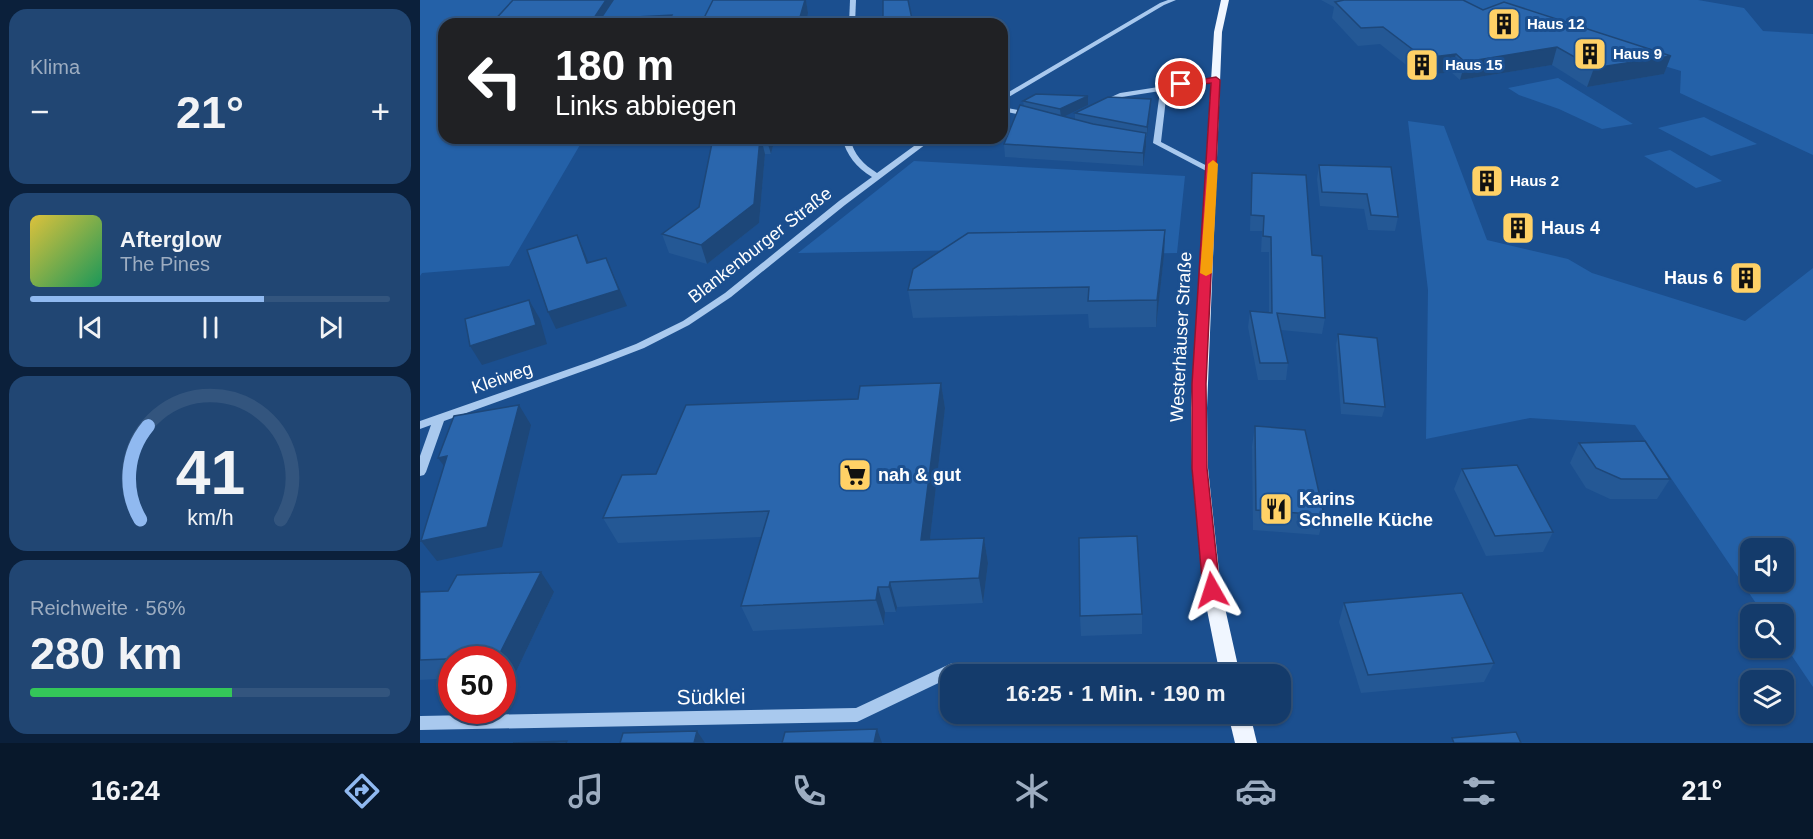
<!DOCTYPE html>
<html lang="de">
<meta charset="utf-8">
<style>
body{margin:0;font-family:Arial,sans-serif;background:#214673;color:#f1f3f6;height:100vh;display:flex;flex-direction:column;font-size:22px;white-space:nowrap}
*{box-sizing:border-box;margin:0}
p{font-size:20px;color:#9dadc1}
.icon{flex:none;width:33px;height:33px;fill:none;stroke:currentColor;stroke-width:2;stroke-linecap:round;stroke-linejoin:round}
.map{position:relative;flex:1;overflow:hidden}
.drawer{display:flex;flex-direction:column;gap:9px;padding:9px;background:#0b203b;width:420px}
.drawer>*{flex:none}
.guide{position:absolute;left:18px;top:18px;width:570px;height:126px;border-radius:18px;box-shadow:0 2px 4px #0004,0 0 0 2px #33557e;background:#202124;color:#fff;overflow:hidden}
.tools{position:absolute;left:1320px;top:538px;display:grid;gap:12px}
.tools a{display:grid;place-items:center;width:54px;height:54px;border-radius:12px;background:#143b6b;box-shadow:0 2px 4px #0004,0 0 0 2px #33557e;font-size:30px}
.speed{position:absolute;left:18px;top:646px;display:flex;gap:12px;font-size:30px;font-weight:700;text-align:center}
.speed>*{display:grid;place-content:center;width:78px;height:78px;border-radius:50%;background:#143b6b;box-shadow:0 2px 4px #0004,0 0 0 2px #33557e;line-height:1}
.speed .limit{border:9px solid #d22;background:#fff;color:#111}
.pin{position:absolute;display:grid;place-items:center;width:51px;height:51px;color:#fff;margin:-26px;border:3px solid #fff;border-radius:50%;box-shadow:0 2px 6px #0007}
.me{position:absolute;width:66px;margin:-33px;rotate:354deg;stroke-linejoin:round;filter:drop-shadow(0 0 4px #0008)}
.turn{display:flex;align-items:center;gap:21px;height:126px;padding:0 18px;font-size:27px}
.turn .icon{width:78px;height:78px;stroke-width:2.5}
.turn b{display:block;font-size:42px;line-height:51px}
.big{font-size:45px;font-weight:800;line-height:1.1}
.drawer .card{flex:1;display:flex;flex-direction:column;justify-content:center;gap:9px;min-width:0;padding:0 21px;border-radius:18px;background:#214673}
.drawer .dial{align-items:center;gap:0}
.dial svg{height:156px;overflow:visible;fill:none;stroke:#33557e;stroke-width:7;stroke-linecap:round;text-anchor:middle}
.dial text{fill:#f1f3f6;stroke:none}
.song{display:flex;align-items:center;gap:18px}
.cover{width:72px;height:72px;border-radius:9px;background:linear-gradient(135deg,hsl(50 70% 55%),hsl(150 70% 35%))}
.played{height:6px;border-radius:3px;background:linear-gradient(90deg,#90b9f0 65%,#33557e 65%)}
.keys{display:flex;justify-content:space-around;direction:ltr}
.heat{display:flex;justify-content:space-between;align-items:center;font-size:33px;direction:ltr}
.charge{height:9px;border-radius:4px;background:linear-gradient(90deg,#34c759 56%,#33557e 0)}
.trip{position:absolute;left:520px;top:664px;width:351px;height:60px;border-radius:18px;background:#143b6b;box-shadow:0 2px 4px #0004,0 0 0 2px #33557e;font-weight:800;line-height:60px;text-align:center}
.menu{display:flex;height:96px;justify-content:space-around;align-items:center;background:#08182b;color:#9dadc1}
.menu .icon{width:42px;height:42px}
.menu .active{color:#90b9f0}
.menu b{font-size:27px;color:#f1f3f6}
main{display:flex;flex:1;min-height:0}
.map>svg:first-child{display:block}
.green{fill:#2461a8;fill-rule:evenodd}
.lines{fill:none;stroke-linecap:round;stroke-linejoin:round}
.minor{fill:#a9c9ee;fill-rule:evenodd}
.major{fill:#f0f6ff;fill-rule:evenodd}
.wall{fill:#245895}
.shaded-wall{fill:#1d4779}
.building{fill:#2a66ad;stroke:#1d4779;stroke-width:1.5}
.route{fill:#e11d48;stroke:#92132f;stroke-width:1.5}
.slow{fill:#f59e0b}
.labels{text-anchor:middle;stroke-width:6;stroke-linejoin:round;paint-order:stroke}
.far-poi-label{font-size:15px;font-weight:bold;fill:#fff;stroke:#1b4f8f;text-anchor:start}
.poi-label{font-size:18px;font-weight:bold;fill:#fff;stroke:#1b4f8f;text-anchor:start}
.street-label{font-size:18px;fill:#fff;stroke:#1b4f8f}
.near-street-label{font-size:21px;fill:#fff;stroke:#1b4f8f}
</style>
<main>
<section class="drawer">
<div class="card"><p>Klima</p>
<div class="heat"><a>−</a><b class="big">21°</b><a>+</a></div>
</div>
<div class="card">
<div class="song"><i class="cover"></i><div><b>Afterglow</b><p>The Pines</p></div></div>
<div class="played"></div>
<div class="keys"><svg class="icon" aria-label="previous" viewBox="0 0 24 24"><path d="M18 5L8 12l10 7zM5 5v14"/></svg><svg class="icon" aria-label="pause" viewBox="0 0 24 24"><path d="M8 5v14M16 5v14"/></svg><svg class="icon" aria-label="next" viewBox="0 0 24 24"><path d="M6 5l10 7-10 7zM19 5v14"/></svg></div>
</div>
<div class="card dial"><svg viewBox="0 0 100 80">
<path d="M14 69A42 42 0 1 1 86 69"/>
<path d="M14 69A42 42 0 0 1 18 21" stroke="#90b9f0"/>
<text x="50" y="56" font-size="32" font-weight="700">41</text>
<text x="50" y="72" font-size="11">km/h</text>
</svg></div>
<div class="card"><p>Reichweite · 56%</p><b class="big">280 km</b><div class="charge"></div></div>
</section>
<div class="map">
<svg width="1393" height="743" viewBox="0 0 1393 743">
<rect width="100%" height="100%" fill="#1b4f8f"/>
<g class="green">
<path d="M0,0H329L321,24H24V138H164L89,266L2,273L0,276Z"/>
<path d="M1030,0H1278L1324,8L1343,31L1393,34V155L1260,93L1261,71L1137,34L1064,18Z"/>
<path d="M1138,78L1213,124L1182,129L1139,109L1099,95L1088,88Z"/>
<path d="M1284,117L1337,144L1291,156L1238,128Z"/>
<path d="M988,121L1024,126L1067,240L1148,259L1172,273L1325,321L1393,268V687L1364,644V615H1344L1215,425L1110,418L1006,439L1008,290ZM1330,549H1364V582H1330Z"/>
<path d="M1250,150L1302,181L1276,188L1224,156Z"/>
<path d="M494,161L765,176L757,253L551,257L552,250L378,253Z"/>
</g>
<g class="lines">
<g class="minor">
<path d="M430,0H436L435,24H429Z"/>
<path d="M748,0H756L744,5L582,101V96L740,3Z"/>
<path d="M796,78L799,80L798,81L747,90L741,142L795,170L796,172L792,174L733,143L740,91L702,97L682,105L678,103L700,93Z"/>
<path d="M582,107L614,113L615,115L611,117L582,111Z"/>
<path d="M422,138H430C434,155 443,164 457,173L505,138H514L425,205L311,297L269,325L224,348L180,365L24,421L6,472L4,475L0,476V456L11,425L0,429V421L172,361L216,344L263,321L305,293L419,201L452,177C436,167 427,156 422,138Z"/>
<path d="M532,663L571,668L576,670L578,675H531V677L437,722L0,730V716L436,708Z"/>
</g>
<g class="major">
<path d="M801,0H809L802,32L787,408L788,468L801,590L820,675H800L783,590L772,468L771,408L794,32Z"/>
<path d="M808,714H830L837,743H815Z"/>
</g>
</g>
<g class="wall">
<path d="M293,0H386L388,13L386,24H281Z"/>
<path d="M901,0H1043L1063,10L1251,56L1244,74L1167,87L1132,65L1040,80L1031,72L1000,76L960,44L938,46L912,18L914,7Z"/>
<path d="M668,96V105L644,116L655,119V113L731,99L730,108L727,136H726L723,166L585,157L584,144L604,106L603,101Z"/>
<path d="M293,138H355L351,154H345L339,223L287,264L249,253L242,234L279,207Z"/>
<path d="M899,165L971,167L978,217L975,231L948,230L944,209L900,206L897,179Z"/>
<path d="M832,173L892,255L905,318L902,334L861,330L868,363L866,380H838L828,327L830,311L849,312V252H841L842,231H830L831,188Z"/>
<path d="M745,230L744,256L736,327L669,328L668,314L493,318L488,290Z"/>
<path d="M918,334L965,407L962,417L921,414L916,345Z"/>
<path d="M521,383L525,408L510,539L564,538L568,563L563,603L477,607L476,612H465L464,625L333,631L321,606L341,537L198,543L183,518L236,474L438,399Z"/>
<path d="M835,426L904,515L899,535L833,530L832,446Z"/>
<path d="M1159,443L1250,479L1237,499H1190L1166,488L1150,463Z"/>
<path d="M1042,469L1133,532L1123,552L1066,556L1034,489Z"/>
<path d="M0,592H134L94,676L82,677V660H32V678L0,680Z"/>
<path d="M924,603L1074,663L1064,682L941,693L919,622Z"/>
<path d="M722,614V634L661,636L660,616Z"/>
</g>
<g class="shaded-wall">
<path d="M186,0H194L178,24H170Z"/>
<path d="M385,0H386L388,13L386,24H378Z"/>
<path d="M252,15L254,24H247Z"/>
<path d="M1137,47L1132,65L1040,80L1045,62Z"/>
<path d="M1036,54L1031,72L1000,76L1004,58Z"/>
<path d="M1251,56L1244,74L1167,87L1174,68Z"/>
<path d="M668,96V105L641,118L640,109Z"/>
<path d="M731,99L730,108L727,136V127Z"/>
<path d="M726,133V146L723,166V153Z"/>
<path d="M341,138L345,154L339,223L287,264L281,245Z"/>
<path d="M346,138H355L351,154Z"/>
<path d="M745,230L744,256L736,327L737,300Z"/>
<path d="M157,235L164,251L175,279L167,263Z"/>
<path d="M186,258L207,306L136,329L128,312Z"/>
<path d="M109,300L120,319L127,344L62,365L50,346Z"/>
<path d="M521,383L525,408L507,565L501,540Z"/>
<path d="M99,405L111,425L82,547L17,561L1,541Z"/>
<path d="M27,456L33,478L18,458Z"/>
<path d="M564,538L568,563L563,603L559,578Z"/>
<path d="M121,572L134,592L94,676L82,663V660H80L78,657Z"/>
<path d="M470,582L477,607L476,612L469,587Z"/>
<path d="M458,587L465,612L464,625L456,600Z"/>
<path d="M457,729L462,743H454Z"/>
<path d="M277,731L285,743H274Z"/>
</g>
<g class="building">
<path d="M93,0H186L170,24H71Z"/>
<path d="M293,0H385L378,24H338L340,20L281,24Z"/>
<path d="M463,0H488L493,24H463Z"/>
<path d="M924,0H1043L1063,10L1084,2L1251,56L1174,68L1137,47L1045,62L1036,54L1004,58L963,27L941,28L915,2Z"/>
<path d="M252,15L247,24H213L216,17Z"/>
<path d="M616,94L668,96L640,109L603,101Z"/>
<path d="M688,97L731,99L727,127L655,113Z"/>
<path d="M600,105L673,124L726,133L723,153L584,144Z"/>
<path d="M293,138H340L334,204L281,245L242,234L279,207Z"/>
<path d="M899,165L971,167L978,217L951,215L947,194L902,192Z"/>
<path d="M832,173L886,175L892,255L902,256L905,318L857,313L868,363H840L830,311L852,313L851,237L843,236L844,216L831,215Z"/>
<path d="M745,230L737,300L668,301L669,287L488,290L493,269L548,233Z"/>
<path d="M157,235L167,263L186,258L199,290L128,312L107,250Z"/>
<path d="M109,300L116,325L50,346L45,319Z"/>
<path d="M918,334L957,338L965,407L924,403Z"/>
<path d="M521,383L501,540L564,538L559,578L470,582L469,587H458L456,600L321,606L349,511L183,518L202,475L236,474L266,405L438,399L440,386Z"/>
<path d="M99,405L67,527L1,541L27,456L18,458L34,416Z"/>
<path d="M835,426L885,430L904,515L836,510Z"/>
<path d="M1225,441L1250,479H1201L1176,468L1159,443Z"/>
<path d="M1097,465L1133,532L1075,536L1042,469Z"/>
<path d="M717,536L722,614L660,616L659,538Z"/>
<path d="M121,572L78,657L0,660V592L28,591L37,575Z"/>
<path d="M1042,593L1074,663L948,675L924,603Z"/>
<path d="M457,729L454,743H362L365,732Z"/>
<path d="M277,731L274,743H200L203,733Z"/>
<path d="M1096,732L1101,743H1034L1032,738Z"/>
<path d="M147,741L146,743H93Z"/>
</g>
<path class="route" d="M796,77L800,80L786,384L787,468L800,590L798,595L792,597L785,595L783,590L772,468V384L791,83L761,87L756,84Z"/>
<path class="slow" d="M793,160L798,164L792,273L786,276L780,273L788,164Z"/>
<defs>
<g id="building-square" transform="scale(1.725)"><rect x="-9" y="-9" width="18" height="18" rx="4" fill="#ffd166" stroke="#1b4f8f"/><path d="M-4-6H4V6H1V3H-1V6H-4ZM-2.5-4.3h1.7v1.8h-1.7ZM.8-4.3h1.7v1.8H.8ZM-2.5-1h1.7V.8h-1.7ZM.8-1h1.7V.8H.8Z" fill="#111"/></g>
<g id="supermarket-square" transform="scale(1.725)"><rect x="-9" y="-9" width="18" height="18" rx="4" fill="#ffd166" stroke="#1b4f8f"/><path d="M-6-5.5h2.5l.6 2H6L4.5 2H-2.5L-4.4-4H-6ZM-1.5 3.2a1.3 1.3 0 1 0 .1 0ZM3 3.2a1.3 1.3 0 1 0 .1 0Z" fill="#111"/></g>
<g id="restaurant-square" transform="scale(1.725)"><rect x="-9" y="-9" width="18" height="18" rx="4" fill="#ffd166" stroke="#1b4f8f"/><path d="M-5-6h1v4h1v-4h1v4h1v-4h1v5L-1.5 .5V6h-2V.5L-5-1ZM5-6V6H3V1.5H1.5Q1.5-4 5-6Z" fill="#111"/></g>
</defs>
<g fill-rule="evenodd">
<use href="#building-square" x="1084" y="24"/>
<use href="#building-square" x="1170" y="54"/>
<use href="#building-square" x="1002" y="65"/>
<use href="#building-square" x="1067" y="181"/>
<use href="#building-square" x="1098" y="228"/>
<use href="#building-square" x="1326" y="278"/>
<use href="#supermarket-square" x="435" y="475"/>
<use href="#restaurant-square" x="856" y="509"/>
</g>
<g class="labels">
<g class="far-poi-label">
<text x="1107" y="29">Haus 12</text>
<text x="1193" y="59">Haus 9</text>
<text x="1025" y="70">Haus 15</text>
<text x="1090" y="186">Haus 2</text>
</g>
<g class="poi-label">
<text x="1121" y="234">Haus 4</text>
<text x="1303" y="284" text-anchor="end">Haus 6</text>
<text x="458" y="481">nah &amp; gut</text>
<text x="879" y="505">Karins<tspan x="879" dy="21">Schnelle Küche</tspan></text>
</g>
<g class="street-label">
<text transform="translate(340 245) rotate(-38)" y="6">Blankenburger Straße</text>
<text transform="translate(761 337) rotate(-87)" y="6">Westerhäuser Straße</text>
<text transform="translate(82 378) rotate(-19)" y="6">Kleiweg</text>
</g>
<g class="near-street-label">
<text transform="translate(291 697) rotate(-1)" y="7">Südklei</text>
</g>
</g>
</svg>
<div class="tools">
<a><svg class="icon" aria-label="sound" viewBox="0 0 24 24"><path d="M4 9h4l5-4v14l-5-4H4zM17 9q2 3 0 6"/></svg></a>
<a><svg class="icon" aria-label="search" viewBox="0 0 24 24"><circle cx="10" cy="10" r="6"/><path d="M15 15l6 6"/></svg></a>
<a><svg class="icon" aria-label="layers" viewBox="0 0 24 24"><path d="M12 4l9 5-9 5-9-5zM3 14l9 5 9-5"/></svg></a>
</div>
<div class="speed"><div class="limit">50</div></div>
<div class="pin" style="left:761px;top:84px;background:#d93025"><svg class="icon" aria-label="arrive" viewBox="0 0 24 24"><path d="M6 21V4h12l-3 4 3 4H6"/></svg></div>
<svg class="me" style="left:792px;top:590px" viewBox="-20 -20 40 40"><path d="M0-17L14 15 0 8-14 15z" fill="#e11d48" stroke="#fff" stroke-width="4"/></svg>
<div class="trip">16:25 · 1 Min. · 190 m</div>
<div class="guide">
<div class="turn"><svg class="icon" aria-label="left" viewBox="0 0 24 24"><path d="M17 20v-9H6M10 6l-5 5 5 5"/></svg><div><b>180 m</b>Links abbiegen</div></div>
</div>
</div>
</main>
<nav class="menu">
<b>16:24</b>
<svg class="icon active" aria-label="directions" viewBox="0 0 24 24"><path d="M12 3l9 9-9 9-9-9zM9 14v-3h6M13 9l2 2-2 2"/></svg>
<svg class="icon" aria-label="music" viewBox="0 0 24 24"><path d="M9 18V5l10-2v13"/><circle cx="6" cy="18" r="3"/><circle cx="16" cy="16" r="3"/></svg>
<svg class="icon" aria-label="phone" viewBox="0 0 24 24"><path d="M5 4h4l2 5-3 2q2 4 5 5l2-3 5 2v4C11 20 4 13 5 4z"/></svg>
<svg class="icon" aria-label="climate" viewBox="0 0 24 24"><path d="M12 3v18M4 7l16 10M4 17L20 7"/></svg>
<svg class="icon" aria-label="car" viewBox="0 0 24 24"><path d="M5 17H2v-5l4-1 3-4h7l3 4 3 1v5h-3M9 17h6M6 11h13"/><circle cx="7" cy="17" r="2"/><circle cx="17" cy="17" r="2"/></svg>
<svg class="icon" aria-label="filters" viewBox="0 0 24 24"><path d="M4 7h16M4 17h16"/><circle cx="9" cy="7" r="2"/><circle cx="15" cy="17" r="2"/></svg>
<b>21°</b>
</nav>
